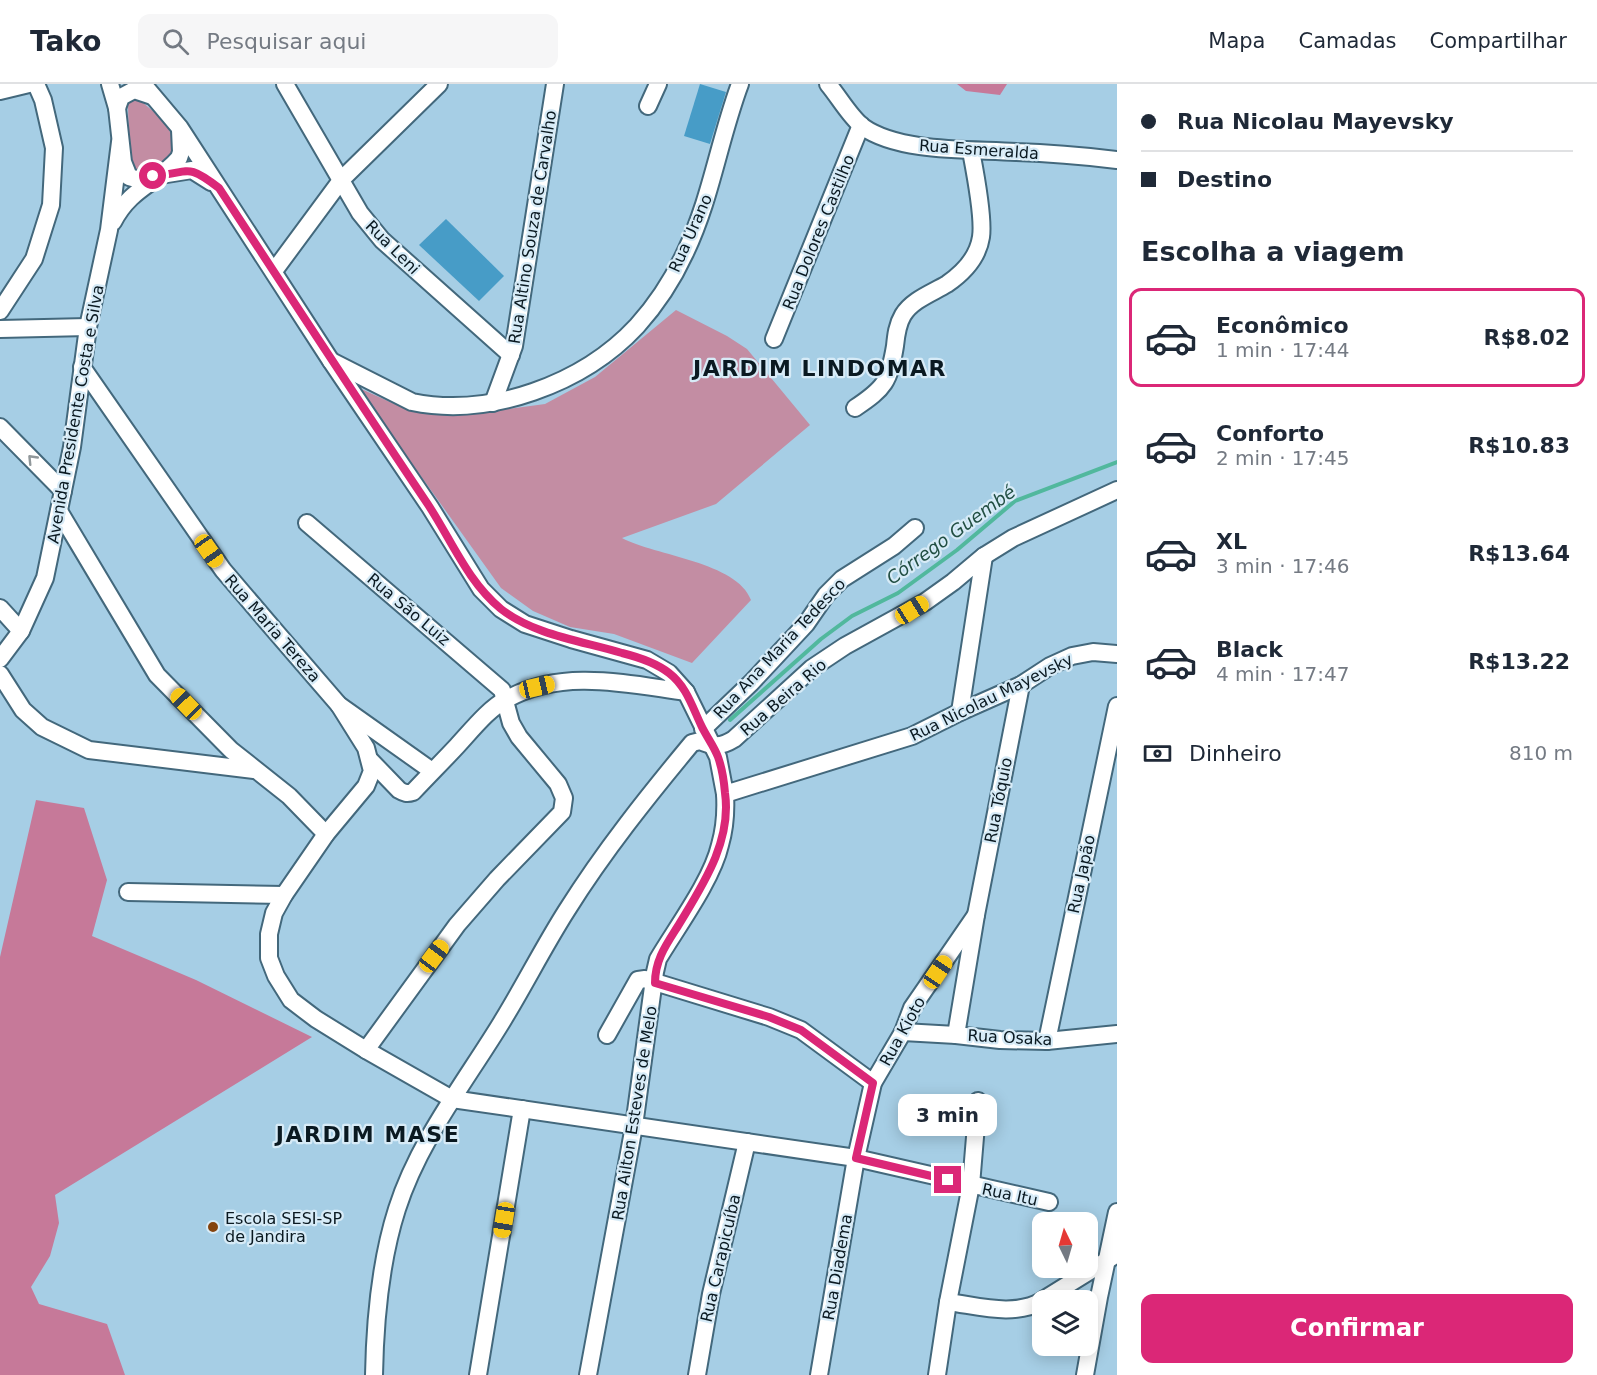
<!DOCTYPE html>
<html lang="pt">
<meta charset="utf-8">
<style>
body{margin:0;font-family:"DejaVu Sans",sans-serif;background:#f6f6f7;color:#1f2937;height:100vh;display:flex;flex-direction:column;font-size:22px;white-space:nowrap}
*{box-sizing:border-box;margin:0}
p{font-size:20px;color:#747a83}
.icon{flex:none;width:33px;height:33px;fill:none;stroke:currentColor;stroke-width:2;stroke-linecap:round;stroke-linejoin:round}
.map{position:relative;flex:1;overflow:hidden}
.sheet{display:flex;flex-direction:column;background:#fff;width:480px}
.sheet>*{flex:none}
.banner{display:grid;align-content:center;height:132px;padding:0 24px;background:#fff}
.needle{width:39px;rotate:355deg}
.fabs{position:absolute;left:1032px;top:1128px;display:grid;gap:12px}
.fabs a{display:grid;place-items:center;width:66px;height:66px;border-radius:12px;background:#fff;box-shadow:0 3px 15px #0003;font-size:30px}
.end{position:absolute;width:27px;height:27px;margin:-14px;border:8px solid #db2777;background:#fff;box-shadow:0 0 0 3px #fff}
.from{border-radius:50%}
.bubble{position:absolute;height:42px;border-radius:12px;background:#fff;box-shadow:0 3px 15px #0003;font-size:20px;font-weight:800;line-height:42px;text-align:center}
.car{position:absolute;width:18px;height:36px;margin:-18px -9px;border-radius:8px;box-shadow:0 0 4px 2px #0007;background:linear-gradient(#f5c518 24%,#345 0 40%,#f5c518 0 76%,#345 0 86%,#f5c518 0)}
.banner b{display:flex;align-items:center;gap:21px;height:57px;font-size:22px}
.banner b+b{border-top:2px solid #e0e1e3}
.banner i{width:15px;height:15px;background:#1f2937}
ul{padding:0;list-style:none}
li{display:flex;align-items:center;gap:18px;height:99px;margin:0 12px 9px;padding:0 12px;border:3px solid transparent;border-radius:12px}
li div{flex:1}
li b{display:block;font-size:22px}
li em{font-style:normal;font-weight:800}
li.selected{border-color:#db2777}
li>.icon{width:54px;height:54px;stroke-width:1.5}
h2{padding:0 24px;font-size:27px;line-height:72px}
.pay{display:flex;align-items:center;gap:15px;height:66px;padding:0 24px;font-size:22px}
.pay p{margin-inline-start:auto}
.primary-button{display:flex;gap:12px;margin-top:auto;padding:12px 24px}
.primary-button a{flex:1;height:69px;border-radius:12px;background:#db2777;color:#fff;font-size:24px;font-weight:800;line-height:69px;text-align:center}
header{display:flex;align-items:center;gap:36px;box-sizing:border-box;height:84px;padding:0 30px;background:#fff;border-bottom:2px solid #e0e1e3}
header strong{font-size:28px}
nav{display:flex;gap:33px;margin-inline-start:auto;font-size:21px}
.search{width:420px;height:54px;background:#f6f6f7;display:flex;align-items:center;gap:15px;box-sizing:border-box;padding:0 21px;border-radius:12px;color:#747a83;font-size:22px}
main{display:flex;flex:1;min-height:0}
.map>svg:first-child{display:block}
.green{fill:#c38da3}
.forest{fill:#c67999}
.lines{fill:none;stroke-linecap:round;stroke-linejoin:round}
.stream{stroke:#51b89d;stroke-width:4}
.building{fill:#479cc7}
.minor-casing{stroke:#43687c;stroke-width:20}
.minor{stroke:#fff;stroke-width:16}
.oneway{stroke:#91989b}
.route{stroke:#db2777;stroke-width:8}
.poi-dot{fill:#84430d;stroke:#d7ebf7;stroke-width:2}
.labels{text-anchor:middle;stroke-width:4.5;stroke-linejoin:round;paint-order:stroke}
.street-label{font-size:16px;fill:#0a1921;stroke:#d7ebf7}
.poi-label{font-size:16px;fill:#0a1921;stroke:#d7ebf7;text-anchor:start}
.water-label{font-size:18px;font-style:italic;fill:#224f43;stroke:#d7ebf7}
.district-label{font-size:22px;font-weight:bold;letter-spacing:1.5px;fill:#0a1921;stroke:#d7ebf7}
</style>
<header>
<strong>Tako</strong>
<div class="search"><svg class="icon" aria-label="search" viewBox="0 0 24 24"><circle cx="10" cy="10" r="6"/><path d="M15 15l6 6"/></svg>Pesquisar aqui</div>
<nav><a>Mapa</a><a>Camadas</a><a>Compartilhar</a></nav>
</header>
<main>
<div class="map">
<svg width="1117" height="1291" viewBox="0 0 1117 1291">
<rect width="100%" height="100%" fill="#a6cee5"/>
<g class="green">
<path d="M137,14C156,29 185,51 169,77L133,88L129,63L128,21L130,15Z"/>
<path d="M676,226L727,252L747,265L810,341L716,420L622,454C656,472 737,478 751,516L692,579L614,550L570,543L533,527L501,504L357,303L401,323L442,330L493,327L545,320L595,293Z"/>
</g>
<g class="forest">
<polygon points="957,0 1007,0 1000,11 966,7"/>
<polygon points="36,716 84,724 107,796 92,852 196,896 312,953 55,1111 59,1139 50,1172 31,1203 39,1220 107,1240 125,1291 0,1291 0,873"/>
</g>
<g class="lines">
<polyline class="stream" points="730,636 821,555 852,532 898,509 957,466 1015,417 1117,378"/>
</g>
<g class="building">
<polygon points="700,0 726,8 710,60 684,52"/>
<polygon points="446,135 504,192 479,217 419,161"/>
</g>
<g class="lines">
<g class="minor-casing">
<g id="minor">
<polyline points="110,0 117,24 123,78 129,93 136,95 192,86 211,98"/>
<polyline points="143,0 180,44 331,277 430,423 481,505 501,525 525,540 571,555 647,576 669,589 686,608 718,673 725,710 912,652 960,628 1021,601 1050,582 1072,572 1093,568 1117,570"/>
<polyline points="285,0 360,129 382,156 511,271"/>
<path d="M828,0C839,13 850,33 863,43C900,69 972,65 1016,68C1050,69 1084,72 1117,76"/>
<polyline points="0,7 29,0"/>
<polyline points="648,22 658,0"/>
<polyline points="117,24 121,13 134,6 152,12"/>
<path d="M113,138C131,103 157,100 179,74L181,68L180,46"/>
<polyline points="274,187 342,95 439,0"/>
<polyline points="0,227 34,175 51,121 54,64 43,16 36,0"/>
<polyline points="0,245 88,243"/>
<polyline points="774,255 861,41"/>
<path d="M331,277L412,318C490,334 583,300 637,242C656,221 673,195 685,169C711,115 719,56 740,0"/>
<polyline points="82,283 223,486 276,548 339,621 432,687"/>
<polyline points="493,319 514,262 555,0"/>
<path d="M855,324C885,304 889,298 895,262C896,252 897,241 903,231C912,216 932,209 947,200C963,189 978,173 981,153C984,133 975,88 971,67"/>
<polyline points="0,343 63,407"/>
<polyline points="59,427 157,591 231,666 289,712 326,750"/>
<polyline points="307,439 502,606 511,639 519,653 558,700 564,714 562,728 497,795 457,841 366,966"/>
<polyline points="0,524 21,547"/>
<polyline points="0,575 21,547 45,494 72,363 88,243 109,146 120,58"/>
<polyline points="0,590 23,626 42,643 89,666 254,686"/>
<polyline points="339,621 366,664 372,687 366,702 326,750 284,811 274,829 269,850 269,874 276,892 291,916 316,935 366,966 452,1015 856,1074 1049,1118"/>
<polyline points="960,628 984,472"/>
<polyline points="703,645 751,599 806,540 826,511 842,495 894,462 915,444"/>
<path d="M371,677L399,706C404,709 407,710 413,708C428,692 443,677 457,662C471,647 489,624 507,615C563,584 627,600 686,608"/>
<polyline points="128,808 284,811"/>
<polyline points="903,948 956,951 1000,956 1047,957 1117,950"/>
<polyline points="607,951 638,896 645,895 769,933 801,946 873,999"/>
<polyline points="956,951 976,831 1021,601"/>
<polyline points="1047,957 1117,622"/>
<polyline points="1043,1216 1114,1172"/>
<path d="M948,1218C979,1222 1014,1233 1042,1217"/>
<path d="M374,1291C375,1236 380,1178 397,1125C419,1056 466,997 503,936C525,900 544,862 567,826C604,767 648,712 692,659L700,657C713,663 721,663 734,655L812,584L845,562L925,518L953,498L984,472L1013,454L1117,406"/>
<polyline points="478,1291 522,1025"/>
<path d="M588,1291L634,1042L655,888L658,875C677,843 712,796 720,761C725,744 726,727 725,710"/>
<polyline points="697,1291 711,1210 747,1058"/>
<polyline points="819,1291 856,1074 873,999 903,948 912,924 976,831"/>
<polyline points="937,1291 948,1218 971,1101 978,1017"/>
<polyline points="1085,1291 1099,1213 1117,1128"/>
</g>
</g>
<use href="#minor" class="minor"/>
</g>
<defs><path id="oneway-chevron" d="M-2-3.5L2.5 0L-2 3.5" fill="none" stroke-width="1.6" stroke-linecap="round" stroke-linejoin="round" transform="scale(1.5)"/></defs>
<use class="oneway" href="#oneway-chevron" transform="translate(32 375) rotate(-134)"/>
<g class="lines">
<path class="route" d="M153,92C190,90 184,77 219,104C288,209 357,315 427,419C451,455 467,497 501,525C534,551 582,557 622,569C638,573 655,578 669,589C686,602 692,622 701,641C706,652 714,662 718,673C722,684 724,697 725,709C732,758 702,802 678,842C666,861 655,876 655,899L769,933L801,946L873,999L856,1074L948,1096"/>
</g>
<circle class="poi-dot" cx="213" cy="1143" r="6"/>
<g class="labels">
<g class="street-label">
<text transform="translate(979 65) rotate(4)" y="6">Rua Esmeralda</text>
<text transform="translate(532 143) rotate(-81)" y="6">Rua Altino Souza de Carvalho</text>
<text transform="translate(818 148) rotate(-68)" y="6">Rua Dolores Castilho</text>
<text transform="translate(690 149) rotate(-66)" y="6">Rua Urano</text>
<text transform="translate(393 163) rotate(45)" y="6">Rua Leni</text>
<text transform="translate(75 330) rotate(-80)" y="6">Avenida Presidente Costa e Silva</text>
<text transform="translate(409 525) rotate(40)" y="6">Rua São Luiz</text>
<text transform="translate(273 544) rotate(49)" y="6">Rua Maria Tereza</text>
<text transform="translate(779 564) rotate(-47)" y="6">Rua Ana Maria Tedesco</text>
<text transform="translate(783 613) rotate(-41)" y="6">Rua Beira Rio</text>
<text transform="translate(991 613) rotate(-26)" y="6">Rua Nicolau Mayevsky</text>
<text transform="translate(998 716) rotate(-79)" y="6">Rua Tóquio</text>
<text transform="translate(1081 790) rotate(-78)" y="6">Rua Japão</text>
<text transform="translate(902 947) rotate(-61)" y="6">Rua Kioto</text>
<text transform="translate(1010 953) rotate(3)" y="6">Rua Osaka</text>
<text transform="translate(634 1029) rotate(-81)" y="6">Rua Ailton Esteves de Melo</text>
<text transform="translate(1010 1110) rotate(12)" y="6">Rua Itu</text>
<text transform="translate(720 1174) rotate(-77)" y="6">Rua Carapicuíba</text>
<text transform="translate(837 1183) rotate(-80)" y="6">Rua Diadema</text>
</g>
<g class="poi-label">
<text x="225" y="1140">Escola SESI-SP<tspan x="225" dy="18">de Jandira</tspan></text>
</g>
<g class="water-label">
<text transform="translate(951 451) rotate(-36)" y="6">Córrego Guembé</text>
</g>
<g class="district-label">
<text x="820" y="292">JARDIM LINDOMAR</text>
<text x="368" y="1058">JARDIM MASE</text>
</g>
</g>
</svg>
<div class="fabs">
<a><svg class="needle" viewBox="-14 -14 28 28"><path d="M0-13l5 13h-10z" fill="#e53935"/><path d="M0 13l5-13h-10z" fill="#747a83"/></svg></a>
<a><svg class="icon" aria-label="layers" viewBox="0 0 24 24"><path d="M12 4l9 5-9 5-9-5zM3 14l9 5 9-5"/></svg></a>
</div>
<i class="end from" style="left:153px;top:92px"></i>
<i class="end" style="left:948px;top:1096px"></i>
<div class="bubble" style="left:898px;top:1010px;width:99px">3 min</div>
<i class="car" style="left:209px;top:467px;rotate:145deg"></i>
<i class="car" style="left:912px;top:526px;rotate:58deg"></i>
<i class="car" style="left:537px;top:603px;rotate:77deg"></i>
<i class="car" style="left:186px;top:620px;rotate:316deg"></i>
<i class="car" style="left:434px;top:872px;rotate:37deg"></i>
<i class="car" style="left:938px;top:888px;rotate:34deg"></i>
<i class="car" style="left:504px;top:1136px;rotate:189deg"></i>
</div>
<section class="sheet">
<div class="banner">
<b><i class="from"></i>Rua Nicolau Mayevsky</b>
<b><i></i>Destino</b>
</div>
<h2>Escolha a viagem</h2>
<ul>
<li class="selected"><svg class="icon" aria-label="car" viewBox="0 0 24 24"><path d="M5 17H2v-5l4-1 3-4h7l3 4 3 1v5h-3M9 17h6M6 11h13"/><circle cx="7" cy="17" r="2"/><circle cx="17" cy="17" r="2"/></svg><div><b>Econômico</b><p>1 min · 17:44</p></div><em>R$8.02</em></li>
<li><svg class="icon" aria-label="car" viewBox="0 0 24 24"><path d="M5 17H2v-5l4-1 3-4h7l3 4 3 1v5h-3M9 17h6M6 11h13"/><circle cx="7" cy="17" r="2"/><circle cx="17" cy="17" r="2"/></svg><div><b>Conforto</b><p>2 min · 17:45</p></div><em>R$10.83</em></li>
<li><svg class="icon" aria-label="car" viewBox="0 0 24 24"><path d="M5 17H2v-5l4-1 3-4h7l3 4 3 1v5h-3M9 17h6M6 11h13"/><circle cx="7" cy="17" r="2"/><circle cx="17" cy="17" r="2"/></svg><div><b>XL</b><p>3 min · 17:46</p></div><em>R$13.64</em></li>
<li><svg class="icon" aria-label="car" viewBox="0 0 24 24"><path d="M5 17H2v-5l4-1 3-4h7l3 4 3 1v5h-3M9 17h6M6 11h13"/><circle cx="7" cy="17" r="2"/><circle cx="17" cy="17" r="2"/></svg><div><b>Black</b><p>4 min · 17:47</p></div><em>R$13.22</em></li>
</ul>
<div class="pay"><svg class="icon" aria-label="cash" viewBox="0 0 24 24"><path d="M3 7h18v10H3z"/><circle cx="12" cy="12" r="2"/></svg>Dinheiro<p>810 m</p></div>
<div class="primary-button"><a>Confirmar</a></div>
</section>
</main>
